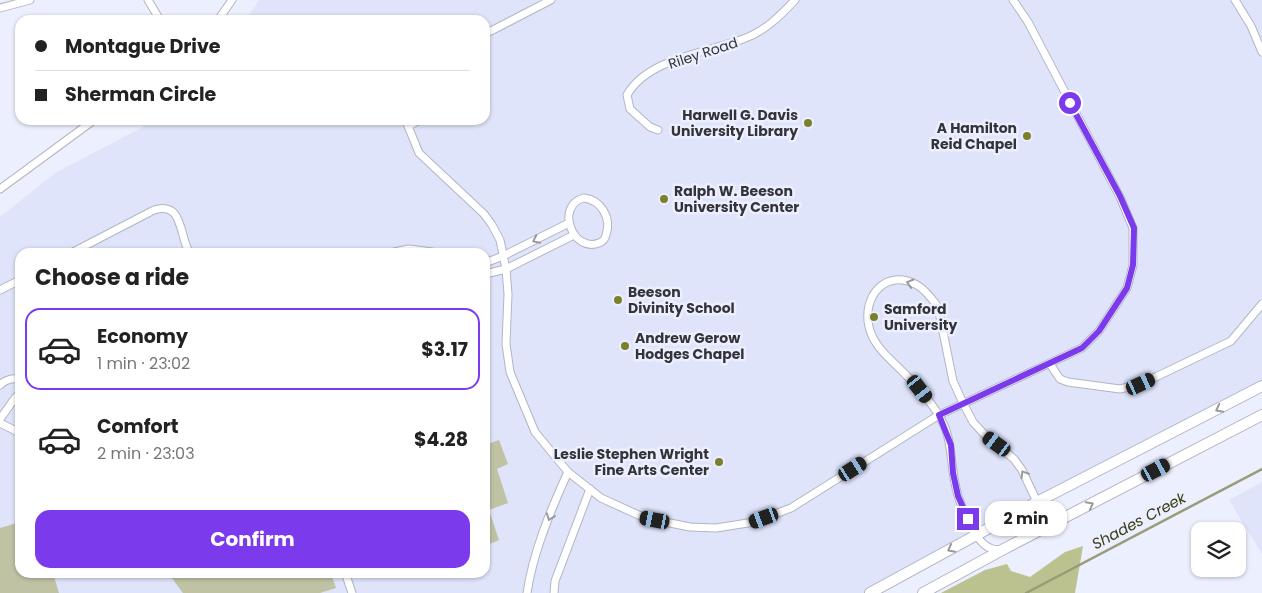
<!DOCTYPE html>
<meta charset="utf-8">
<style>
body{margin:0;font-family:Poppins,sans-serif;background:#f6f6f6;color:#222;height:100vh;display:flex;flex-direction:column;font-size:19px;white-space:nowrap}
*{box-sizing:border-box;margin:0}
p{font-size:16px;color:#767676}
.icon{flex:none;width:28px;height:28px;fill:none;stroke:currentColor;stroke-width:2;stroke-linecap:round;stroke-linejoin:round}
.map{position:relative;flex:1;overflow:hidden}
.panel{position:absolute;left:15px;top:248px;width:475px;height:330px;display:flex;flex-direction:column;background:#fff;border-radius:15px;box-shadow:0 1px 4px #0004}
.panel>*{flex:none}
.guide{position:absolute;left:15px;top:15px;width:475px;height:110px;border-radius:15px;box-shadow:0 1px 4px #0004;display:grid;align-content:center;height:110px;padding:0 20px;background:#fff}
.controls{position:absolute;left:1191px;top:522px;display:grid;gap:10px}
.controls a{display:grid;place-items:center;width:55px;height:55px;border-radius:10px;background:#fff;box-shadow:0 1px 4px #0004;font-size:25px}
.end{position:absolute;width:22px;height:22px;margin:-11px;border:6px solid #7c3aed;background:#fff;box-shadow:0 0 0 2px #fff}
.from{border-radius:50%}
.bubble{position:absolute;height:35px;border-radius:15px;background:#fff;box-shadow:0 1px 4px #0004;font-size:16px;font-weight:700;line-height:35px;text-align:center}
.car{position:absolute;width:15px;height:30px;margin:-15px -8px;border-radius:6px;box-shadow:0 0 4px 1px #0007;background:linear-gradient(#222 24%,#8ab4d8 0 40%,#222 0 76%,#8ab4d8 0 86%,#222 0)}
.guide b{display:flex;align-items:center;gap:18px;height:48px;font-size:19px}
.guide b+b{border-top:1px solid #e0e0e0}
.guide i{width:12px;height:12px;background:#222}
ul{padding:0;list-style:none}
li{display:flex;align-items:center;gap:15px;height:82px;margin:0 10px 8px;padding:0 10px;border:2px solid transparent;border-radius:15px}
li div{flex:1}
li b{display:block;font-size:19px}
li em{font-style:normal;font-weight:700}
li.active{border-color:#7c3aed}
li>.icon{width:45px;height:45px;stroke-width:1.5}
h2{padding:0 20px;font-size:22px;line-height:60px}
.cta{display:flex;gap:10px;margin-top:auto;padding:10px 20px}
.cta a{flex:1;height:58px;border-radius:15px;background:#7c3aed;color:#fff;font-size:20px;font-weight:700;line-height:58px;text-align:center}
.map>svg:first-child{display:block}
.built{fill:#dfe4fa;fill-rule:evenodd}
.green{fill:#bfc3a4}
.forest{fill:#bcc28f}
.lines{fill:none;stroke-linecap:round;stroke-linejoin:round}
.stream{stroke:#989c79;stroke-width:2.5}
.minor-casing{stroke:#b2b5c3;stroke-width:9}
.secondary-casing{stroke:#b2b5c3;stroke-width:12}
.minor{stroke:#fff;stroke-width:7}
.secondary{stroke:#fff;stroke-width:10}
.oneway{stroke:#989a9c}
.route{stroke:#7c3aed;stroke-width:6}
.poi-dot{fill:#7b802b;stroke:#eceffe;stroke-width:2}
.labels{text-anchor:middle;stroke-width:5;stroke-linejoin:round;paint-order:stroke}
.street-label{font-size:14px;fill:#323439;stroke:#eceffe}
.poi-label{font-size:14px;font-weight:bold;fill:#323439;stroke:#eceffe;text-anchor:start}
.water-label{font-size:15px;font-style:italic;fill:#383b14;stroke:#eceffe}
</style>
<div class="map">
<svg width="1262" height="593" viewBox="0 0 1262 593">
<rect width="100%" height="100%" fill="#eceffe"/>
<g class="built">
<path d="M259,0H1262V382L876,593H0V217L55,173L156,120H485V20H246ZM20,252H485V572H20Z"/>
<polygon points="1262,482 1262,554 1229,500"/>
</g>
<g class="green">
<polygon points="485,437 488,444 499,440 508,464 497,469 508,503 489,510 499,540 485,546"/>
<polygon points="20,522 20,572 53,573 59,593 0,593 0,528"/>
<polygon points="168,573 331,573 336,588 320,593 183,593"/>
</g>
<polygon class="forest" points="1083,546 1075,593 941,593 985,570 1007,564 1011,571 1030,577 1065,552"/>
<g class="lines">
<polyline class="stream" points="1026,593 1262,469"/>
<g class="minor-casing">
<g id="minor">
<polyline points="148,0 160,20"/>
<polyline points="1235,0 1251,26 1262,52"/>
<polyline points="0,8 30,0"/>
<polyline points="218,20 232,0"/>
<polyline points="485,34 551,0"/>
<polyline points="408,120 408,126 419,153 484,214 492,225 500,240 506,269 508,294 506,344 510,372 535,432 568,472 601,498 645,518 690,527 716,528 754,522 791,508 939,415 1082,348 1099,331 1127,288 1133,265 1133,228 1120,197 1028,22 1013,0"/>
<polyline points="408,126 420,120"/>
<path d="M658,130L650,127L630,109L627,95C648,58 707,53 743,39C764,32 780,16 795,0"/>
<polyline points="0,189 94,120"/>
<path d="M584,198C601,200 612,218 606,235C605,239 602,242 599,243C572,253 555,205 584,198Z"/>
<path d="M73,252L154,210C183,201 179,234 189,252"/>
<polyline points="394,252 409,249 432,252"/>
<polyline points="485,263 503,256 569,223"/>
<polyline points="485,274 506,269 574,235"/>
<polyline points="0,290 20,280"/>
<polyline points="1050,364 1060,379 1068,382 1120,389 1141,384 1231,341 1262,304"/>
<path d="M0,385C5,380 13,377 20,380"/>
<polyline points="0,419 15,398 20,393"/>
<polyline points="0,423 20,433"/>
<path d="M1002,550C998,550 994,550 990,548C973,541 958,500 955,483C951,465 952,448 946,430C938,409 922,391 906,375C892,360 874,348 869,327C862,296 886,268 917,285C926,290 932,299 938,307L953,381L963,403L973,422L984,434L1014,459L1022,470L1037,502L1040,511V517L1032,535"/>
<polyline points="345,572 352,593"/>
<path d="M527,593C533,552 551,509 568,472"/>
<polyline points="554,593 555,581 590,489"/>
</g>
</g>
<g class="secondary-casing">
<g id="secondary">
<polyline points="870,593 1037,502 1262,386"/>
<polyline points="923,593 1002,550 1262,415"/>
</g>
</g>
<use href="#minor" class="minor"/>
<use href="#secondary" class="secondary"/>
</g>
<defs><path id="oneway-chevron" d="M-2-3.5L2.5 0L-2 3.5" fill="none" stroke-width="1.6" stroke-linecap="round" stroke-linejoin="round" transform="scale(1.25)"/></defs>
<g class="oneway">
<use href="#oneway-chevron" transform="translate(536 240) rotate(154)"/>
<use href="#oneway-chevron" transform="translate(910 283) rotate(-163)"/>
<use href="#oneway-chevron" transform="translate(1219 409) rotate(153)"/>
<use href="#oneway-chevron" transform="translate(1024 474) rotate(-121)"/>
<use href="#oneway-chevron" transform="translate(1090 505) rotate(-28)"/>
<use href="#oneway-chevron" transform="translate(550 517) rotate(110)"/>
<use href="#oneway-chevron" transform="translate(951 549) rotate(152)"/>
</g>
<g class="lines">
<polyline class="route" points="968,519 958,496 953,473 951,445 939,415 1082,348 1099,331 1127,288 1133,265 1134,228 1120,196 1070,103"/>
</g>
<g class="poi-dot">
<circle cx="808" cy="123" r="5"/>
<circle cx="1027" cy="136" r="5"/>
<circle cx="664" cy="199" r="5"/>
<circle cx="618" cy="300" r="5"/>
<circle cx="874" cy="317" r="5"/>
<circle cx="625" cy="346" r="5"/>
<circle cx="719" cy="462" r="5"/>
</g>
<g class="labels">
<g class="street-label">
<text transform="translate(703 53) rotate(-18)" y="5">Riley Road</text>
</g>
<g class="poi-label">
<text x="798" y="120" text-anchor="end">Harwell G. Davis<tspan x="798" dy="16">University Library</tspan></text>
<text x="1017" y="133" text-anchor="end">A Hamilton<tspan x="1017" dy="16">Reid Chapel</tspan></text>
<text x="674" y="196">Ralph W. Beeson<tspan x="674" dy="16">University Center</tspan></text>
<text x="628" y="297">Beeson<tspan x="628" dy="16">Divinity School</tspan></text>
<text x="884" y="314">Samford<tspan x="884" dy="16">University</tspan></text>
<text x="635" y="343">Andrew Gerow<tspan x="635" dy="16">Hodges Chapel</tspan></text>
<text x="709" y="459" text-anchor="end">Leslie Stephen Wright<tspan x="709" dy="16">Fine Arts Center</tspan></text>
</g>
<g class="water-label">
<text transform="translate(1139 521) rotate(-28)" y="5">Shades Creek</text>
</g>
</g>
</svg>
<div class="controls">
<a><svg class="icon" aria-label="layers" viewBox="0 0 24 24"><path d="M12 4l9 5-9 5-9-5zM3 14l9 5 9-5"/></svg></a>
</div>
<i class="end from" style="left:1070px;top:103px"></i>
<i class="end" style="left:968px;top:519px"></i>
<div class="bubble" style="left:985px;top:501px;width:82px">2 min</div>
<i class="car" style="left:1141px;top:384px;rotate:65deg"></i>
<i class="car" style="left:920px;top:389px;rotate:142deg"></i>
<i class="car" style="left:997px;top:444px;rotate:306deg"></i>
<i class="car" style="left:853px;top:469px;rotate:57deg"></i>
<i class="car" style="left:1156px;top:470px;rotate:62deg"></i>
<i class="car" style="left:764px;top:518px;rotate:250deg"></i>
<i class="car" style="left:655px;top:520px;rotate:281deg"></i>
<div class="guide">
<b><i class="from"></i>Montague Drive</b>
<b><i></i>Sherman Circle</b>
</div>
<section class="panel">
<h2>Choose a ride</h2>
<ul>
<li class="active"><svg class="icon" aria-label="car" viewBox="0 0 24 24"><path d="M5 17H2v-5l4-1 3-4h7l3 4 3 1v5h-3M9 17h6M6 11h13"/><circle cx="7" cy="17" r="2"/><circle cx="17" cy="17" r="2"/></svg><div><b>Economy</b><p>1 min · 23:02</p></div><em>$3.17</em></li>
<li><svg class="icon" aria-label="car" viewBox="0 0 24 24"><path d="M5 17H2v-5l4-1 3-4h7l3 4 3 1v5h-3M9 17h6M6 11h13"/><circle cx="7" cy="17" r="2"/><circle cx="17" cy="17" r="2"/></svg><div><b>Comfort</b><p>2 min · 23:03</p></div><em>$4.28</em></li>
</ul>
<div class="cta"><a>Confirm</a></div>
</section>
</div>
